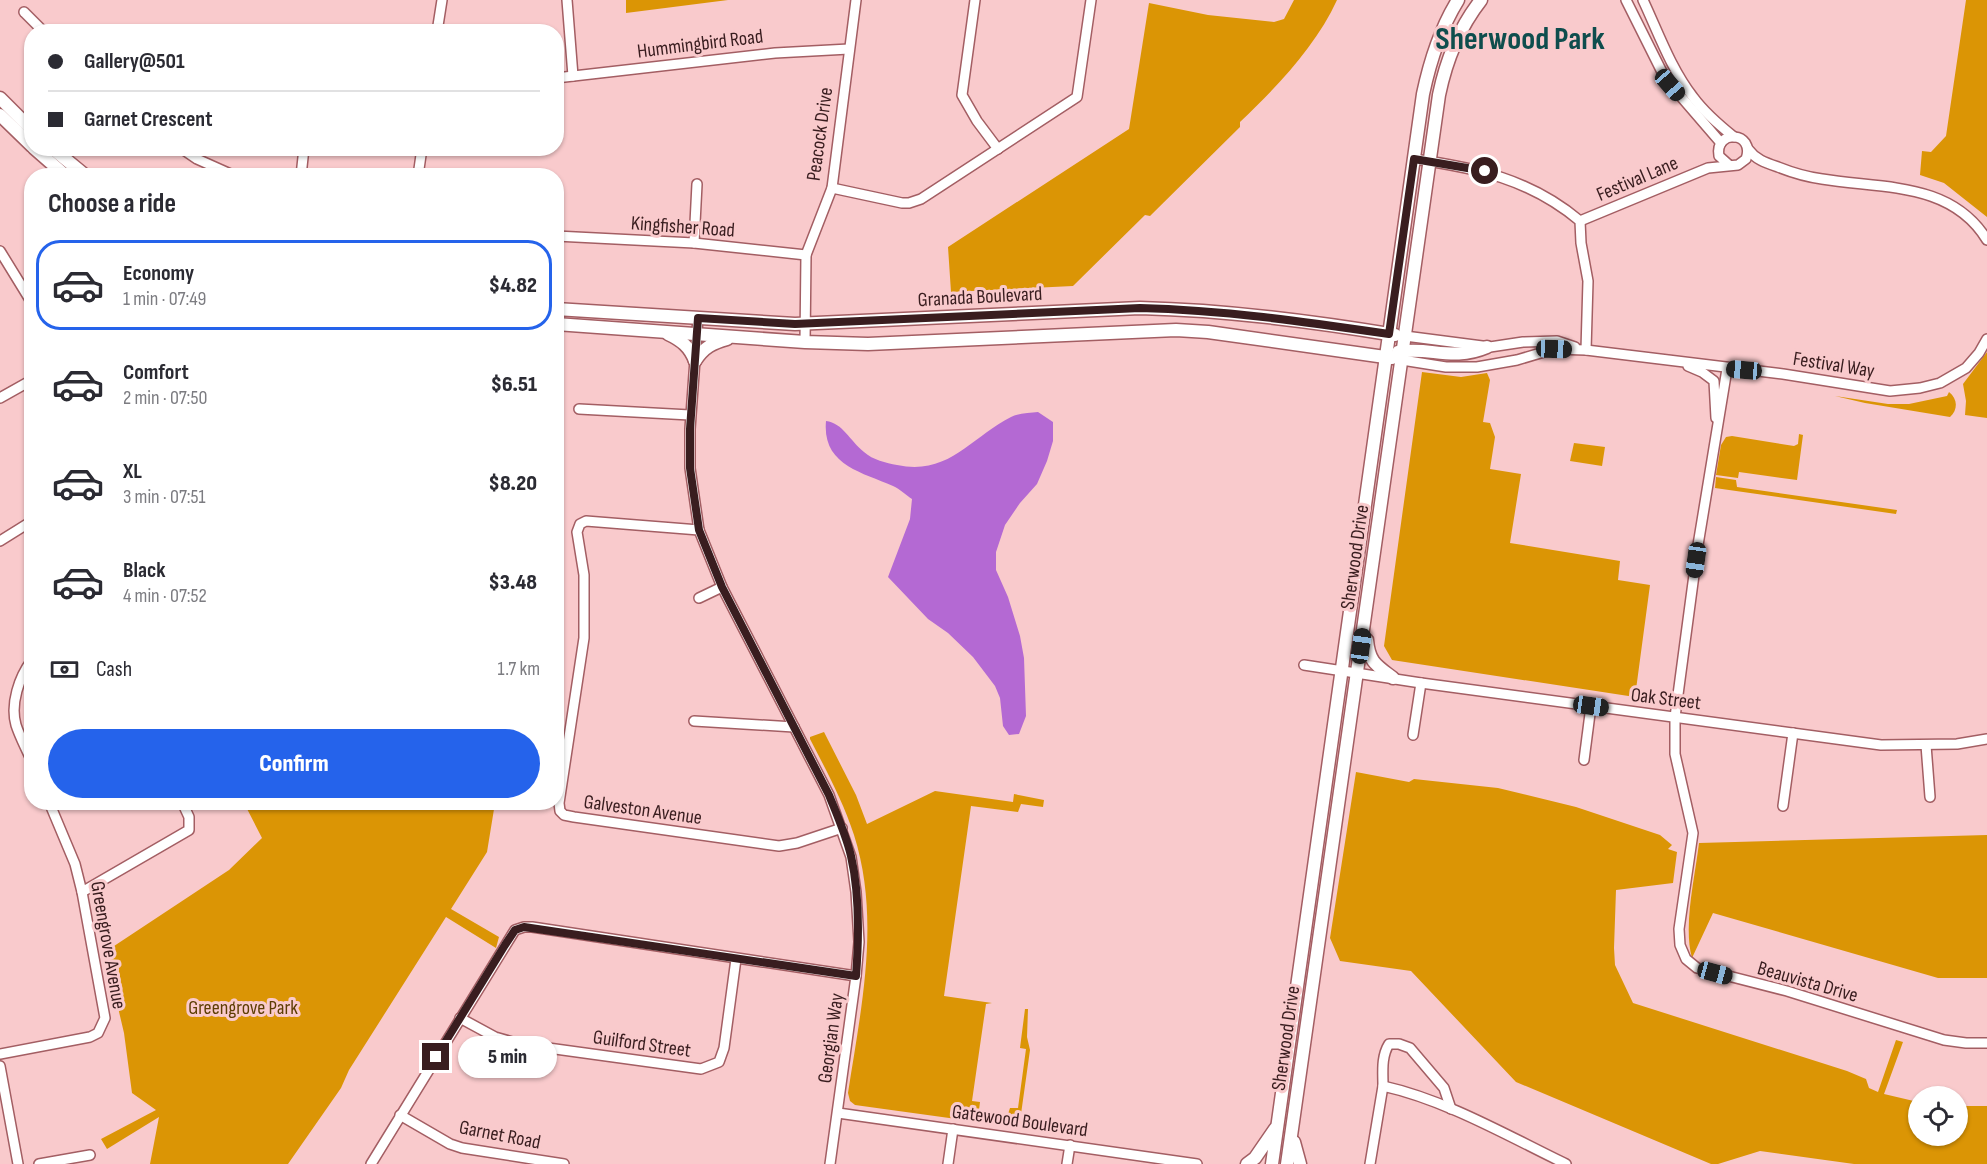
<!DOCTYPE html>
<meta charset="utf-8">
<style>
body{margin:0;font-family:"Sofia Sans Condensed",sans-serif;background:#f7f7f7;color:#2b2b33;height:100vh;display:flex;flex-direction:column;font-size:22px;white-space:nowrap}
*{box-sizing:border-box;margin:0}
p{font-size:20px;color:#7c7c81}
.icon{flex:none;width:33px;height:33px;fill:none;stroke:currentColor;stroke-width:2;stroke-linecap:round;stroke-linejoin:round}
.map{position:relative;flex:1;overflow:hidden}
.drawer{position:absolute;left:24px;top:168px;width:540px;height:642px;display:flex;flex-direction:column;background:#fff;border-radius:24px;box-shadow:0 2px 4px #0004}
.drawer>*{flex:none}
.guide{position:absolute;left:24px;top:24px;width:540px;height:132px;border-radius:24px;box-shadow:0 2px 4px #0004;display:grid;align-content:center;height:132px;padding:0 24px;background:#fff}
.tools{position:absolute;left:1908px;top:1086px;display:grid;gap:12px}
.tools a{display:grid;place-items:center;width:60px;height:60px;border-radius:50%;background:#fff;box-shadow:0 2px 4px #0004;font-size:30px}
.end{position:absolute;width:27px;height:27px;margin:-14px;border:8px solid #391d1f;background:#fff;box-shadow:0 0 0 3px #fff}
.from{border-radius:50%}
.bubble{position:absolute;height:42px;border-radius:21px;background:#fff;box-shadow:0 2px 4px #0004;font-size:20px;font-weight:800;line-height:42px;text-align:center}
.car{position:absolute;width:18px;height:36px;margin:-18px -9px;border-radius:8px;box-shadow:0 0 4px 2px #0007;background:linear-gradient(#222 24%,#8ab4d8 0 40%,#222 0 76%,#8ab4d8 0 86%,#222 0)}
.guide b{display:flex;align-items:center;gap:21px;height:57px;font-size:22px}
.guide b+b{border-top:2px solid #e1e1e2}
.guide i{width:15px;height:15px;background:#2b2b33}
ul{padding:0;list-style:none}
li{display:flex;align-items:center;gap:18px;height:90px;margin:0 12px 9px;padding:0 12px;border:3px solid transparent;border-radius:24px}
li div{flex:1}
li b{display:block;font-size:22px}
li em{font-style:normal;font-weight:800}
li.active{border-color:#2563eb}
li>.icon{width:54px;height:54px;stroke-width:1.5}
h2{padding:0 24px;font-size:27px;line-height:72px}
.pay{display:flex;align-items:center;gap:15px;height:66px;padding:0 24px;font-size:22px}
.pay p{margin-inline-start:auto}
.primary-button{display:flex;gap:12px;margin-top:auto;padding:12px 24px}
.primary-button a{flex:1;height:69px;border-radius:36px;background:#2563eb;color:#fff;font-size:24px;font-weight:800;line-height:69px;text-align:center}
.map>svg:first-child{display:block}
.green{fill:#db9505}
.water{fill:#b469d3}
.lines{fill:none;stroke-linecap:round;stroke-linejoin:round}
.minor-casing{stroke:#a35e63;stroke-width:12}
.major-casing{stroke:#a35e63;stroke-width:15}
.minor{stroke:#fff;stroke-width:9}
.major{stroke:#fff;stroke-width:12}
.route{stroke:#391d1f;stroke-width:8}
.labels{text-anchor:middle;stroke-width:6;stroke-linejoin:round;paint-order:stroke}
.street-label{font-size:20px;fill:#391d1f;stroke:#f9cacc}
.park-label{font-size:20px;fill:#5d3d03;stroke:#f9cacc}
.town-label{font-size:32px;font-weight:bold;fill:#0e4d4d;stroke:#f9cacc}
</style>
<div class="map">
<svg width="1987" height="1164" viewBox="0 0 1987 1164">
<rect width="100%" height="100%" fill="#f9cacc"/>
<g class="green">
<polygon points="626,0 728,0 626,13"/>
<path d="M1294,0H1337C1316,46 1276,88 1240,122V127L1150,216L1145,215L1073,286L951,292L948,247L1129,129L1149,3L1208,15L1274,22L1284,19Z"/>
<polygon points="1966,0 1987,0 1987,217 1944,183 1920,175 1922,151 1931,152 1946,136"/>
<polygon points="1987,352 1987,418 1965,415 1966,401 1963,384"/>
<polygon points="1422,372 1461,377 1487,373 1490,380 1483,422 1490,423 1495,437 1490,469 1521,474 1510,543 1620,561 1618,580 1650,585 1635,697 1392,660 1384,646"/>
<path d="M1949,392C1958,399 1958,410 1950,417L1865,403L1835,396L1888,404H1909L1947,396Z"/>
<polygon points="1799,434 1803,435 1797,480 1739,472 1738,478 1716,475 1721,445 1726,437 1732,436 1794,446 1798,444"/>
<polygon points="1574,443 1605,447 1602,466 1570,461"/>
<polygon points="1716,477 1736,480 1737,487 1897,510 1896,514 1715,488"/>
<path d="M824,732L856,795L867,824L935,791L1013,802L1014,794L1044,800L1043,807L1021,804L1018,812L971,806L944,996L992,1003L986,1004L972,1101L980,1102L979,1110L1008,1114L1010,1108H1018L1026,1049L1020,1048L1025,1009H1028L1027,1037L1030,1050L1021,1114V1128L855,1105L850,1101L848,1093C861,1008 881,920 854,835C843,801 826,770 810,739V737Z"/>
<polygon points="1356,772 1409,782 1414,779 1498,788 1576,807 1660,835 1672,845 1668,849 1677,852 1673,883 1616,890 1614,948 1615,965 1633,1003 1847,1071 1866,1079 1869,1088 1878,1092 1896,1040 1903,1042 1884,1094 1918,1102 1918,1136 1958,1136 1958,1106 1987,1106 1987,1164 1854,1164 1760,1151 1718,1164 1711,1164 1516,1082 1411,971 1340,961 1330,938"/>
<polygon points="244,803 495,803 487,852 451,909 499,937 496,948 446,917 349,1070 341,1088 288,1164 150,1164 159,1117 107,1149 101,1139 156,1110 132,1093 124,1033 105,952 229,870 262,838"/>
<path d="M1987,835V978H1938L1713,913L1692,958C1683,926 1695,877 1699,843Z"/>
</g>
<path class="water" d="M1038,412L1053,422V441L1047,461L1037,484L1020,503L1005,525L996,552V570L1008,597L1020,636L1024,658L1026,716L1019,734L1009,735L1003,726L1000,698L995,686L973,657L948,633L928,619L888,577L910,519L912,499C906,495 900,489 893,486C861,472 822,465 826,421C843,423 850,441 864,452C873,460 886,463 897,465C949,476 971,437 1011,417C1019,413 1030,413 1038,412Z"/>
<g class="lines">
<g class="minor-casing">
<g id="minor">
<polyline points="567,0 573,76"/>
<polyline points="975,0 962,95 977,121 998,149"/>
<polyline points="1626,0 1665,78 1721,143"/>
<path d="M1643,0C1658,32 1671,69 1693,97C1704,112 1719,125 1734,137"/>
<polyline points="24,12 44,32"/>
<polyline points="148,32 177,32"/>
<polyline points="437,32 442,0"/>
<polyline points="556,78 775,53 849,49"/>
<polyline points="181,148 197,159 235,176"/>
<path d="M1748,149C1756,160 1766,163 1778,167C1793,173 1807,177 1822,179C1881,189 1951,181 1987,240"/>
<path d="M1414,159C1477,168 1530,179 1580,221L1581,243L1588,281L1586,350"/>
<polyline points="301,176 304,148"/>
<polyline points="418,176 422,148"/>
<polyline points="832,188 902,203 909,203 921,199 1077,97 1091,0"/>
<path d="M1580,221L1708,168L1738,165L1746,159C1756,131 1714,129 1719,156L1729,165"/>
<polyline points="556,236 694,243 806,255"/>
<polyline points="694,243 697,184"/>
<polyline points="0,251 32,303"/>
<polyline points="698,318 690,429 690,468 699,530 722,587 829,795 851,857 856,892 859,942 856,976 830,1164"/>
<polyline points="1405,336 1490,347 1523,342 1557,341 1575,347"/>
<polyline points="805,342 806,255 832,188 856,0"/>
<polyline points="1402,360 1446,367 1477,367 1517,360 1554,349 1586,350 1783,374 1890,391 1920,388 1940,383 1966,368 1979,353 1987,339"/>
<polyline points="1688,366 1702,372 1714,381 1716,418"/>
<polyline points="1727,369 1698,545 1675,717 1675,754 1693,833 1679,929 1680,945 1686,959 1697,968 1787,991 1944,1040 1966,1043 1987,1043"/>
<polyline points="0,398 32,380"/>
<polyline points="579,409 690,415"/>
<polyline points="699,530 586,521 580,524 577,532 584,575 584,638 559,803 560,811 564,815 574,817 779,846 797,843 842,828"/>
<polyline points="0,541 32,521"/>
<polyline points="699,598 722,587"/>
<path d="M32,660C19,677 10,704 16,725C20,737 26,749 32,761"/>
<polyline points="1304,665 1421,683 1881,745 1957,744 1987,739"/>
<polyline points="694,721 794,727"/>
<polyline points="1413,735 1421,683"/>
<polyline points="1926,745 1930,797"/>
<polyline points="1584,760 1591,706"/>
<polyline points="1783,806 1793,733"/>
<polyline points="82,892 189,830 189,817 182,802"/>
<polyline points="460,1018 495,1037 519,1044 701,1069 719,1062 724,1048 736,959"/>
<polyline points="0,1054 90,1037 98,1033 105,1018 82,892 75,864 49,802"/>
<polyline points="0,1066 18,1164"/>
<path d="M1383,1086C1383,1072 1381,1057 1389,1044H1399L1410,1048L1444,1088L1451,1109"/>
<polyline points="838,1113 1197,1164"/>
<polyline points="400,1115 450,1144 462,1148 564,1164"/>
<polyline points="39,1164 90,1155"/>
<polyline points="371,1164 515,930 524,927 532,927 856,976"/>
<polyline points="948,1164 953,1129"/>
<polyline points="1067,1164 1070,1145"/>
<path d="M1370,1164L1383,1086C1446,1100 1508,1136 1566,1164"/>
</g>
</g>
<g class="major-casing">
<g id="major">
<polyline points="0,98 32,130"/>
<polyline points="0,115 32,146"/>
<polyline points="34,148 66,176"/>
<polyline points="52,148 86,176"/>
<path d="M556,309L795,324L1140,308C1225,310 1311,321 1395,335"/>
<polyline points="556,324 805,342 868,344 1176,330 1208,332 1392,358"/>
<path d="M668,334C681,340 690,347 695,361"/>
<path d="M1398,352C1429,346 1452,362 1487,347"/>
<path d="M695,361C704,347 713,343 727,339"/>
<path d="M1367,640C1369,662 1376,665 1393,678"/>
<polyline points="1294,1142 1300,1164"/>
<polyline points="1247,1164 1255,1158 1275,1129"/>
<path d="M1272,1164L1423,94C1430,61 1440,29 1458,0"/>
<path d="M1287,1164L1439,95C1446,61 1459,28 1481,0"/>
</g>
</g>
<use href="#minor" class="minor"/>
<use href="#major" class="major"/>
</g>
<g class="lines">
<path class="route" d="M436,1057L505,945L515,930L524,927L856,976C859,937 860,895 851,856C846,835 837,815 829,795L722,587L699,530L690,468V429L698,318L795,324L1140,308C1224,310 1306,322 1389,334L1414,159L1485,171"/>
</g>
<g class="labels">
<g class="street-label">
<text transform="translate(700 43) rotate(-7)" y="7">Hummingbird Road</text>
<text transform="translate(819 134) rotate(-82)" y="7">Peacock Drive</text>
<text transform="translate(1637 178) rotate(-23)" y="7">Festival Lane</text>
<text transform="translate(683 226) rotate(4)" y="7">Kingfisher Road</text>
<text transform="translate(980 296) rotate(-3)" y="7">Granada Boulevard</text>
<text transform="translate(1834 364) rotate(9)" y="7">Festival Way</text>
<text transform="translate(1354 557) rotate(-82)" y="7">Sherwood Drive</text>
<text transform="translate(1666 698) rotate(7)" y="7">Oak Street</text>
<text transform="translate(643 809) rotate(8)" y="7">Galveston Avenue</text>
<text transform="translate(109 945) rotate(80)" y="7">Greengrove Avenue</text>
<text transform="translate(1808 981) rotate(16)" y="7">Beauvista Drive</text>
<text transform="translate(830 1038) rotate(-82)" y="7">Georgian Way</text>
<text transform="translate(1285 1038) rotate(-82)" y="7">Sherwood Drive</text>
<text transform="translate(642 1043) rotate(8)" y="7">Guilford Street</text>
<text transform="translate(1020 1120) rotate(8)" y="7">Gatewood Boulevard</text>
<text transform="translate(500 1134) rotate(11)" y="7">Garnet Road</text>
</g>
<g class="park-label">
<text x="243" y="1014">Greengrove Park</text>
</g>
<g class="town-label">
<text x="1520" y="49">Sherwood Park</text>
</g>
</g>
</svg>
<div class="tools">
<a><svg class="icon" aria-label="locate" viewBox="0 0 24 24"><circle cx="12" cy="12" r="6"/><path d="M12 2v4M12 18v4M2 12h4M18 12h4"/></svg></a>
</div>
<i class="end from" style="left:1485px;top:171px"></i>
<i class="end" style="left:436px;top:1057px"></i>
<div class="bubble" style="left:458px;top:1036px;width:99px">5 min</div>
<i class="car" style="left:1670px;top:85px;rotate:139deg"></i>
<i class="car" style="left:1554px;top:349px;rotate:92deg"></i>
<i class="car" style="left:1744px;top:370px;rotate:275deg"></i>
<i class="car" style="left:1696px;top:560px;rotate:188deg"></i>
<i class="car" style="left:1361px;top:646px;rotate:8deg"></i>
<i class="car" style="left:1591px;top:706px;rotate:98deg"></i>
<i class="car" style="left:1715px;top:973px;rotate:105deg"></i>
<div class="guide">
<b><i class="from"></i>Gallery@501</b>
<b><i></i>Garnet Crescent</b>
</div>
<section class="drawer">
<h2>Choose a ride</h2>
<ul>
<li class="active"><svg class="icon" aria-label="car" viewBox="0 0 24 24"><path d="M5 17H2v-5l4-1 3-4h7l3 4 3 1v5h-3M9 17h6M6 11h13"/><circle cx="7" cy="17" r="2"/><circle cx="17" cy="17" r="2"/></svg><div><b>Economy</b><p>1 min · 07:49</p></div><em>$4.82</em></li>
<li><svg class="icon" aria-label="car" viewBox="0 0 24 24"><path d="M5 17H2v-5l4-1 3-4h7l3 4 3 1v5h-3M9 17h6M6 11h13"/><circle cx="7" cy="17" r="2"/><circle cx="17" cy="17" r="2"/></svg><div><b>Comfort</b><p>2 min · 07:50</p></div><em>$6.51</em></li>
<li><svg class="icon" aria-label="car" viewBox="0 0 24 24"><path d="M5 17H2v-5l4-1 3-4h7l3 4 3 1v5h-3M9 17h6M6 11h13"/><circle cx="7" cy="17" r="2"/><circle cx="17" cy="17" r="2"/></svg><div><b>XL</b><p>3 min · 07:51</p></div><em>$8.20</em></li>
<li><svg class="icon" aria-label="car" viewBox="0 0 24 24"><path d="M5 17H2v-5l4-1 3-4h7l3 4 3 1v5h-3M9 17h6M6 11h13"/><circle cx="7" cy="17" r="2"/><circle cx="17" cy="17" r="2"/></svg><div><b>Black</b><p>4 min · 07:52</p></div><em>$3.48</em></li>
</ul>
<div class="pay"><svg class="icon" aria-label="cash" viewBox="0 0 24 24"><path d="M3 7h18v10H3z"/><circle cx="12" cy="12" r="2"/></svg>Cash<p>1.7 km</p></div>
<div class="primary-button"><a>Confirm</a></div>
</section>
</div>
